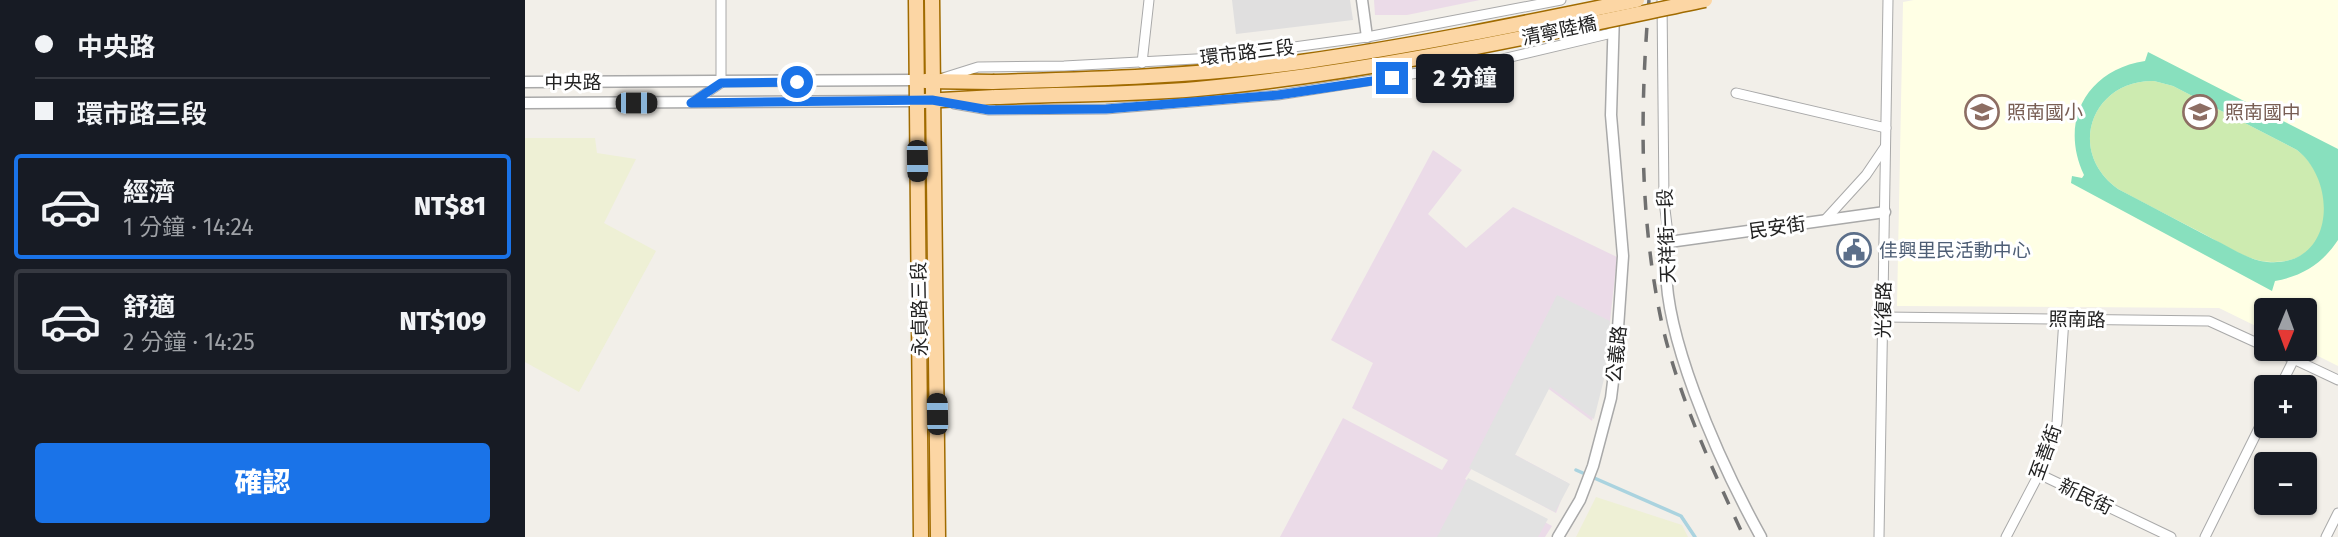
<!DOCTYPE html>
<html lang="zh-TW">
<meta charset="utf-8">
<style>
body{margin:0;font-family:"Fira Sans","Noto Sans TC",sans-serif;background:#20242c;color:#f1f3f6;height:100vh;display:flex;flex-direction:column;font-size:26px;white-space:nowrap}
*{box-sizing:border-box;margin:0}
p{font-size:23px;color:#9ea1a6}
.icon{flex:none;width:38px;height:38px;fill:none;stroke:currentColor;stroke-width:2;stroke-linecap:round;stroke-linejoin:round}
.map{position:relative;flex:1;overflow:hidden}
.side{display:flex;flex-direction:column;background:#171b24;width:525px}
.side>*{flex:none}
.hud{display:grid;align-content:center;height:154px;padding:0 35px;background:#171b24}
.needle{width:46px;rotate:181deg}
.controls{position:absolute;left:1729px;top:298px;display:grid;gap:14px}
.controls a{display:grid;place-items:center;width:63px;height:63px;border-radius:7px;background:#171b24;box-shadow:0 2px 5px #0004;font-size:35px}
.end{position:absolute;width:32px;height:32px;margin:-16px;border:9px solid #1a73e8;background:#fff;box-shadow:0 0 0 4px #fff}
.from{border-radius:50%}
.bubble{position:absolute;height:49px;border-radius:7px;background:#171b24;box-shadow:0 2px 5px #0004;font-size:23px;font-weight:800;line-height:49px;text-align:center}
.car{position:absolute;width:21px;height:42px;margin:-21px -10px;border-radius:9px;box-shadow:0 0 5px 2px #0007;background:linear-gradient(#222 24%,#8ab4d8 0 40%,#222 0 76%,#8ab4d8 0 86%,#222 0)}
.hud b{display:flex;align-items:center;gap:24px;height:66px;font-size:26px}
.hud b+b{border-top:2px solid #363941}
.hud i{width:18px;height:18px;background:#f1f3f6}
ul{padding:0;list-style:none}
li{display:flex;align-items:center;gap:21px;height:105px;margin:0 14px 10px;padding:0 21px;border:4px solid #363941;border-radius:7px}
li div{flex:1}
li b{display:block;font-size:26px}
li em{font-style:normal;font-weight:800}
li.active{border-color:#1a73e8}
li>.icon{width:63px;height:63px;stroke-width:1.5}
.action{display:flex;gap:14px;margin-top:auto;padding:14px 35px}
.action a{flex:1;height:80px;border-radius:7px;background:#1a73e8;color:#fff;font-size:28px;font-weight:800;line-height:80px;text-align:center}
main{display:flex;flex:1;min-height:0}
.map>svg:first-child{display:block}
.residential{fill:#e0dfdf}
.industrial{fill:#ebdbe8}
.education{fill:#ffffe5}
.farmland{fill:#eef0d5}
.grass{fill:#cdebb0}
.pitch{fill:#88e0be;fill-rule:evenodd}
.parking{fill:#e2e2e2}
.lines{fill:none;stroke-linecap:round;stroke-linejoin:round}
.stream{stroke:#aad3df;stroke-width:3.5}
.minor-casing{stroke:#a9a9a9;stroke-width:11}
.tertiary-casing{stroke:#a9a9a9;stroke-width:13}
.primary-casing{stroke:#a06b00;stroke-width:17}
.minor{stroke:#fff;stroke-width:9}
.tertiary{stroke:#fff;stroke-width:10}
.primary{stroke:#fcd6a4;stroke-width:14}
.rail{stroke:#707070;stroke-width:3.5;stroke-dasharray:14 14;stroke-linecap:butt}
.primary-bridge-casing{stroke:#a06b00;stroke-width:17;stroke-linecap:butt}
.primary-bridge{stroke:#fcd6a4;stroke-width:14}
.route{stroke:#1a73e8;stroke-width:9}
.labels{text-anchor:middle;stroke-width:6;stroke-linejoin:round;paint-order:stroke}
.street-label{font-size:19px;fill:#222;stroke:#fff}
.education-label{font-size:19px;fill:#785e54;stroke:#fff;text-anchor:start}
.service-label{font-size:19px;fill:#4e5e75;stroke:#fff;text-anchor:start}
</style>
<main>
<section class="side">
<div class="hud">
<b><i class="from"></i>中央路</b>
<b><i></i>環市路三段</b>
</div>
<ul>
<li class="active"><svg class="icon" aria-label="car" viewBox="0 0 24 24"><path d="M5 17H2v-5l4-1 3-4h7l3 4 3 1v5h-3M9 17h6M6 11h13"/><circle cx="7" cy="17" r="2"/><circle cx="17" cy="17" r="2"/></svg><div><b>經濟</b><p>1 分鐘 · 14:24</p></div><em>NT$81</em></li>
<li><svg class="icon" aria-label="car" viewBox="0 0 24 24"><path d="M5 17H2v-5l4-1 3-4h7l3 4 3 1v5h-3M9 17h6M6 11h13"/><circle cx="7" cy="17" r="2"/><circle cx="17" cy="17" r="2"/></svg><div><b>舒適</b><p>2 分鐘 · 14:25</p></div><em>NT$109</em></li>
</ul>
<div class="action"><a>確認</a></div>
</section>
<div class="map">
<svg width="1813" height="537" viewBox="0 0 1813 537">
<rect width="100%" height="100%" fill="#f2efe9"/>
<polygon class="residential" points="707,0 825,0 828,20 711,34"/>
<g class="industrial">
<polygon points="849,0 955,0 882,15 850,15"/>
<polygon points="908,150 937,170 903,214 941,248 988,207 1092,257 1081,358 1067,421 1021,387 987,453 1043,483 1031,513 947,468 940,479 1027,526 1020,537 755,537 818,418 917,470 923,460 827,408 848,363 806,340"/>
</g>
<polygon class="education" points="1389,0 1813,0 1813,366 1777,348 1780,348 1780,310 1741,310 1741,331 1694,308 1372,306 1378,2"/>
<g class="farmland">
<polygon points="0,138 70,138 72,153 111,159 79,223 131,251 54,392 0,362"/>
<polygon points="1071,497 1157,525 1163,537 1051,537"/>
</g>
<path class="grass" d="M1629,81L1648,86L1772,150C1813,181 1812,264 1747,262C1723,262 1700,245 1679,234C1650,219 1621,204 1593,189C1541,152 1566,80 1629,81Z"/>
<path class="pitch" d="M1623,52L1813,149V240C1798,263 1778,276 1750,281L1747,291L1546,183L1547,176L1557,178L1559,175C1534,122 1561,70 1620,61ZM1629,81L1648,86L1772,150C1813,182 1810,268 1742,262C1723,260 1705,247 1688,239C1656,222 1625,206 1593,189C1541,152 1566,80 1629,81Z"/>
<g class="parking">
<polygon points="1032,295 1085,321 1080,375 1069,419 1025,387 990,455 1045,484 1030,512 944,468"/>
<polygon points="943,478 1023,519 1013,537 912,537"/>
</g>
<g class="lines">
<polyline class="stream" points="1051,470 1156,516 1170,537"/>
<g class="minor-casing">
<g id="minor">
<polyline points="1137,0 1139,201 1144,242"/>
<polyline points="617,63 624,0"/>
<polyline points="418,78 453,67 539,66 689,58 842,37 1036,0"/>
<polyline points="1211,93 1361,128"/>
<polyline points="168,102 196,83 196,0"/>
<polyline points="429,104 464,110 581,109 753,95 969,61 1087,33"/>
<polyline points="1300,220 1341,175 1360,147"/>
<polyline points="1358,317 1684,321 1741,347"/>
<polyline points="1745,348 1813,380"/>
<polyline points="1755,387 1769,359"/>
<polyline points="1514,474 1646,537"/>
<polyline points="1354,537 1363,0"/>
<polyline points="1481,537 1514,474 1532,423 1539,319"/>
<polyline points="1680,537 1741,414"/>
<polyline points="1801,537 1813,513"/>
</g>
</g>
<g class="tertiary-casing">
<g id="tertiary">
<polyline points="837,0 842,37"/>
<polyline points="0,82 390,80"/>
<polyline points="0,103 391,101"/>
<polyline points="1033,537 1055,500 1068,466 1086,398 1091,357 1098,256 1086,115 1089,13"/>
<path d="M1236,537C1199,470 1126,317 1144,242L1360,212"/>
</g>
</g>
<g class="primary-casing">
<g id="primary">
<polyline points="391,0 396,537"/>
<polyline points="407,0 413,537"/>
<polyline points="400,81 468,82"/>
<polyline points="399,101 470,97"/>
</g>
</g>
<use href="#minor" class="minor"/>
<use href="#tertiary" class="tertiary"/>
<use href="#primary" class="primary"/>
<path class="rail" d="M1124,0C1115,107 1114,218 1137,324C1154,398 1187,468 1219,537"/>
<g class="primary-bridge-casing">
<g id="primary-bridge">
<path d="M468,82C571,79 674,76 776,62C889,46 1000,23 1112,0"/>
<path d="M470,97C537,94 605,95 672,89C843,73 1012,35 1180,0"/>
</g>
</g>
<use href="#primary-bridge" class="primary-bridge"/>
</g>
<g class="lines">
<polyline class="route" points="272,82 196,83 166,103 407,100 464,110 581,109 753,95 867,78"/>
</g>
<defs>
<g id="school-ring" transform="scale(1.75)"><circle r="9.5" fill="#fff" stroke="#8d6e63" stroke-width="1.5"/><path d="M0-5L7-2L0 1L-7-2ZM-4 1L0 2.5L4 1V4Q0 6-4 4Z" fill="#8d6e63"/></g>
<g id="civic-ring" transform="scale(1.75)"><circle r="9.5" fill="#fff" stroke="#5c6f8a" stroke-width="1.5"/><path d="M-.6-6.5H3V-4.5H.6V-3L4-1V1h2V6H-6V1h2V-1L-.6-3ZM-1.2 2.5V6h2.4V2.5Z" fill="#5c6f8a"/></g>
</defs>
<g fill-rule="evenodd">
<use href="#school-ring" x="1457" y="112"/>
<use href="#school-ring" x="1675" y="112"/>
<use href="#civic-ring" x="1329" y="250"/>
</g>
<g class="labels">
<g class="street-label">
<text transform="translate(1034 30) rotate(-12)" y="7">清寧陸橋</text>
<text transform="translate(722 52) rotate(-7)" y="7">環市路三段</text>
<text x="48" y="89">中央路</text>
<text transform="translate(1252 227) rotate(-8)" y="7">民安街</text>
<text transform="translate(1141 236) rotate(-92)" y="7">天祥街一段</text>
<text transform="translate(394 309) rotate(-91)" y="7">永貞路三段</text>
<text transform="translate(1358 310) rotate(-89)" y="7">光復路</text>
<text transform="translate(1552 319) rotate(1)" y="7">照南路</text>
<text transform="translate(1091 354) rotate(-84)" y="7">公義路</text>
<text transform="translate(1520 452) rotate(-70)" y="7">至善街</text>
<text transform="translate(1561 496) rotate(26)" y="7">新民街</text>
</g>
<g class="education-label">
<text x="1482" y="119">照南國小</text>
<text x="1700" y="119">照南國中</text>
</g>
<g class="service-label">
<text x="1354" y="257">佳興里民活動中心</text>
</g>
</g>
</svg>
<div class="controls">
<a><svg class="needle" viewBox="-14 -14 28 28"><path d="M0-13l5 13h-10z" fill="#e53935"/><path d="M0 13l5-13h-10z" fill="#9ea1a6"/></svg></a>
<a>+</a>
<a>−</a>
</div>
<i class="end from" style="left:272px;top:82px"></i>
<i class="end" style="left:867px;top:78px"></i>
<div class="bubble" style="left:891px;top:54px;width:98px">2 分鐘</div>
<i class="car" style="left:111px;top:103px;rotate:90deg"></i>
<i class="car" style="left:392px;top:161px;rotate:179deg"></i>
<i class="car" style="left:412px;top:414px;rotate:359deg"></i>
</div>
</main>
